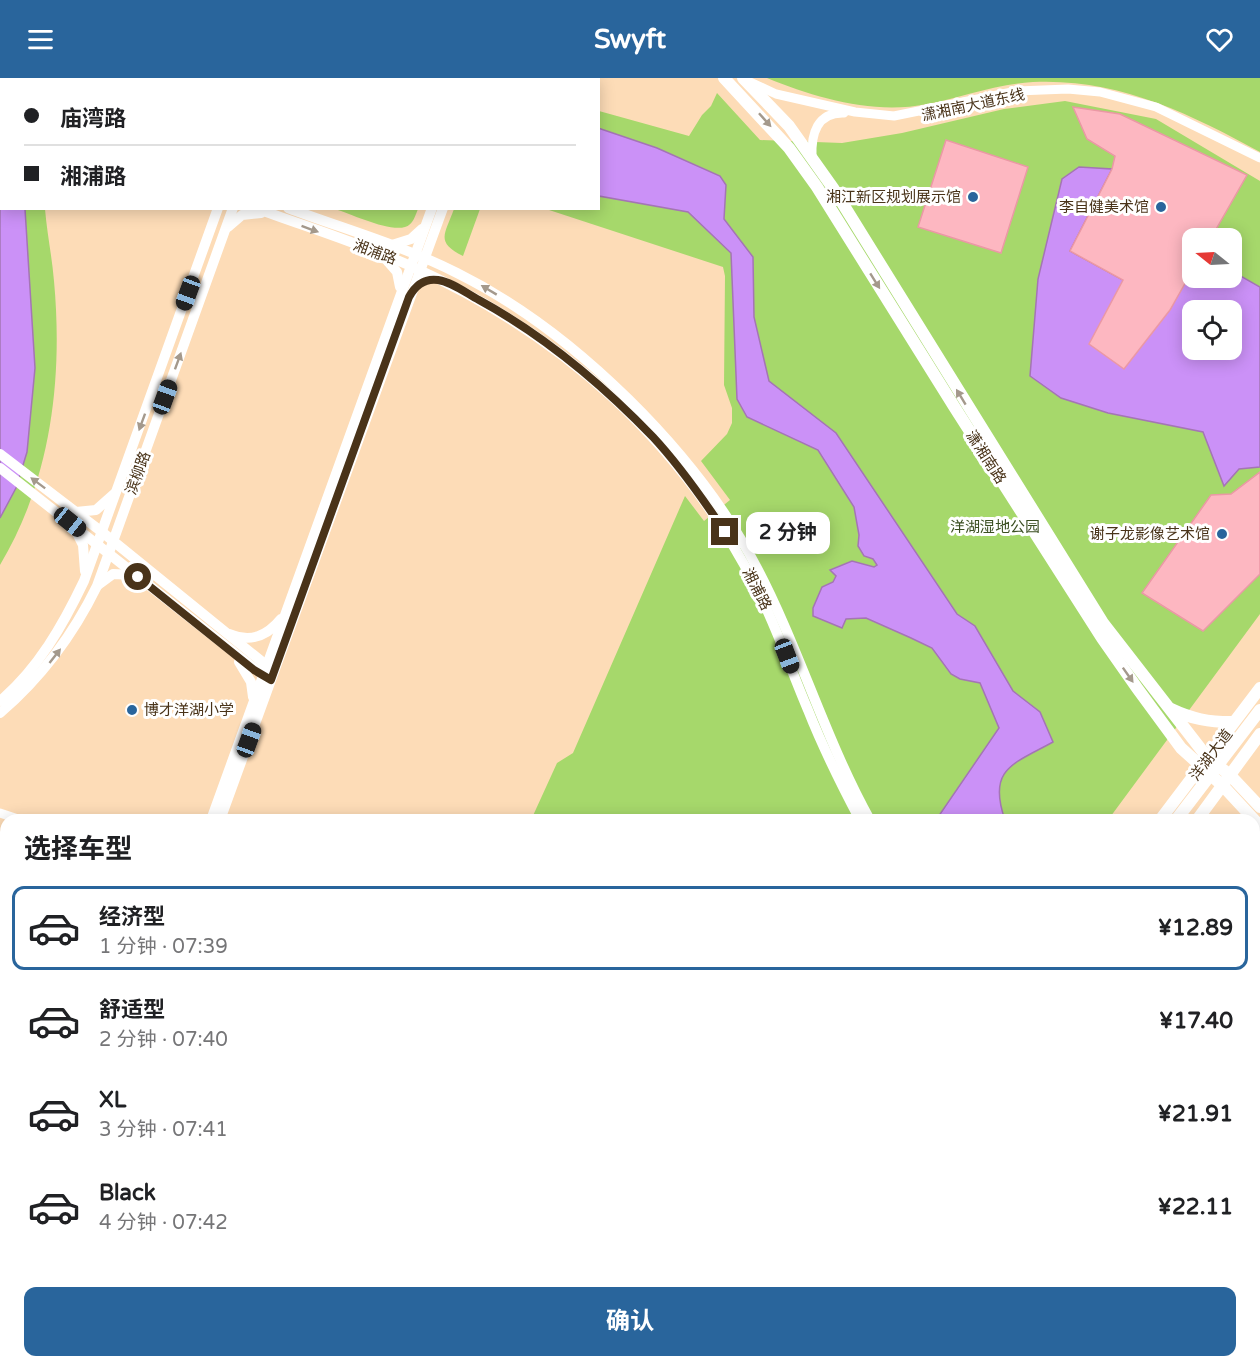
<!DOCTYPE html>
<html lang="zh">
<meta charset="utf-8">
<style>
body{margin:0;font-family:"Varela Round","Noto Sans SC",sans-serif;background:#f2f2f2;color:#202124;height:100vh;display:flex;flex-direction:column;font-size:22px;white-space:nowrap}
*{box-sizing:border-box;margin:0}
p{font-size:20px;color:#757577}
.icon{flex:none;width:33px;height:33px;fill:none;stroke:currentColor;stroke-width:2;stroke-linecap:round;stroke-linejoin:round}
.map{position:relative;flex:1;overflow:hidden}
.drawer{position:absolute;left:0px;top:736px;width:1260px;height:554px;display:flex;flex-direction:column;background:#fff;border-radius:18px 18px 0 0;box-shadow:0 3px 15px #0003}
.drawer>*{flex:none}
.top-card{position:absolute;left:0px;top:0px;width:600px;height:132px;box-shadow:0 3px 15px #0003;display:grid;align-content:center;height:132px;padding:0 24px;background:#fff}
.needle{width:39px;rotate:288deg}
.buttons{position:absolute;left:1182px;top:150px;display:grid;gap:12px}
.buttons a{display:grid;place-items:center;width:60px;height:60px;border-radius:12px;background:#fff;box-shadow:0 3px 15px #0003;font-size:30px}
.end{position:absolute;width:27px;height:27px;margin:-14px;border:8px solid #493319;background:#fff;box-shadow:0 0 0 3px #fff}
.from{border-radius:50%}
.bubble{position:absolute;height:42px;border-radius:12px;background:#fff;box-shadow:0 3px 15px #0003;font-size:20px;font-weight:700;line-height:42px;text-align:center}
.car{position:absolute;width:18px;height:36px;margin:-18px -9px;border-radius:8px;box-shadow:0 0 4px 2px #0007;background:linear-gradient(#222 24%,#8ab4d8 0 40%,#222 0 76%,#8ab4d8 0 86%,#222 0)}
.top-card b{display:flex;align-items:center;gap:21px;height:57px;font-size:22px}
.top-card b+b{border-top:2px solid #e0e0e0}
.top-card i{width:15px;height:15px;background:#202124}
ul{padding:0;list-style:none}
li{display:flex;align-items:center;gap:18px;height:84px;margin:0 12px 9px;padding:0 12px;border:3px solid transparent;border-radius:12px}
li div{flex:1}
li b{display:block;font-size:22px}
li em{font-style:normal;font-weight:700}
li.on{border-color:#29659c}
li>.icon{width:54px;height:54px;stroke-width:1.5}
h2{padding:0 24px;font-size:27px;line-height:72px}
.cta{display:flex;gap:12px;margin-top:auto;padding:12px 24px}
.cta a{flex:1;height:69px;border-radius:12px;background:#29659c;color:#fff;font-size:24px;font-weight:700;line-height:69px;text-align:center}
header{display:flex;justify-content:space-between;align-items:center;height:78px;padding:0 24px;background:#29659c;color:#fff;font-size:27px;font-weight:700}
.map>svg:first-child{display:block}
.green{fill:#a6d86b;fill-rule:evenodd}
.water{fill:#cb91f7;stroke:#a475b4;stroke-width:1.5;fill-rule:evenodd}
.building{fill:#fdb7c1;stroke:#eb98a5;stroke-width:1.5}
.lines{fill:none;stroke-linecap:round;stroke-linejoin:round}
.tertiary{stroke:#fff;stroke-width:9}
.secondary{stroke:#fff;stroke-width:10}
.primary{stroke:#fff;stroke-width:12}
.trunk{stroke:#fff;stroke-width:12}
.oneway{fill:#a4998c}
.route{stroke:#493319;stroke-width:8}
.poi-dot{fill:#29659c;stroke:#fff;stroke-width:2}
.labels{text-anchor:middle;stroke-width:6;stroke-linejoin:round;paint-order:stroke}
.street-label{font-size:15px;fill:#493319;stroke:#fff}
.poi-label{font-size:15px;fill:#493319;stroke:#fff;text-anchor:end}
.park-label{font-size:15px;fill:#3a4e21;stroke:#fff}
</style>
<header><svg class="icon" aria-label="menu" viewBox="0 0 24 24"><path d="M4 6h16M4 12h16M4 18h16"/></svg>Swyft<svg class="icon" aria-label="heart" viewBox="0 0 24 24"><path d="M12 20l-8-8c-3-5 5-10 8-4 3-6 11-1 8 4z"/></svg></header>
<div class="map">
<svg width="1260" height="1289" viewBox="0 0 1260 1289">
<rect width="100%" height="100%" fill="#fddcb7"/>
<g class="green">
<path d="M0,0L404,1L2,2V130L45,131C47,155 52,179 54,203C63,301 51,402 0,487Z"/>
<path d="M767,0H1260V74C1189,35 1117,0 1033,4C996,6 963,19 927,26C874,37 816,20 767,0Z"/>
<path d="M717,15L760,62L842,65L902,55L1004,31L1065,23L1156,41L1260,103V536L1108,742H531L557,685L573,675L685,418L704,443L730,422L701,383L727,356L732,345V330L724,307L725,198L723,189L546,131L598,130L599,33L689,58L702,37L711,28ZM1192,160H1232V200H1192ZM1192,232H1232V272H1192Z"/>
<path d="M335,131L418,130V131C415,138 413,147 405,149C389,154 351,136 335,131Z"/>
<path d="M454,131H480L463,178C435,164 445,156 454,131Z"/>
<polygon points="290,1284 705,1284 702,1289 288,1289"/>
</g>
<g class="water">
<polygon points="0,0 19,0 2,2 2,130 25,131 35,290 27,374 16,410 0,440"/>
<path d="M598,50L657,70L720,98L726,107L724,141L753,179L754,239L769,303L836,355L957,536L975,548L1013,613L1040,634L1053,664C1013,686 987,691 1005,742H936L999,650L980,605L960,601L951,596L932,570L911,560L866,540L846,541L842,550L813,538V530L822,509L833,504L836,498L830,492L852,483L874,489L877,487L873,481L864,478L858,468L859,457L854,429L818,372L747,339L737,321L731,175L688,134L599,118Z"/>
<path d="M1079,89L1112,91L1070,173L1123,202L1186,204L1193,200H1232V193L1260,209V389L1239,391L1224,408L1203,354L1108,335L1061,320L1030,298L1038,201L1062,101ZM1192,232H1232V272H1192Z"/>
</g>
<g class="building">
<polygon points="1073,29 1120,36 1247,97 1211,160 1192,160 1192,193 1170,232 1124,291 1089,266 1123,202 1070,173 1112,91 1115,78 1087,61"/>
<polygon points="946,62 1028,89 1001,175 918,149"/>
<polygon points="1260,394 1260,496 1203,553 1142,515 1211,417 1231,416"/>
</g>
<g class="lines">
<g class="tertiary">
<polyline points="750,4 776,16 855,34 894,38 1017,13 1068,11 1100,14 1156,29 1260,80"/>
<path d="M812,79C811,56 817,34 844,35"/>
<polyline points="0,735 21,742"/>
<polyline points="1254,1151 1260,1149"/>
</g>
<g class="secondary">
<polyline points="479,2 479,0"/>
<polyline points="488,2 489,0"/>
<polyline points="0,27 2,27"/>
<polyline points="0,36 2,36"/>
<path d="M255,130C307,149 362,166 413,189C561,256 680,361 755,507C776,547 790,590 808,632C823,670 841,706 860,742"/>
<path d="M288,130C344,151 404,168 457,195C574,253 697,375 757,490C800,572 825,661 870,742"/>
<polyline points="228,149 242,137 261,135"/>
<polyline points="392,167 411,161 422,151"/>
<polyline points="384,179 397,194 400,209"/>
<polyline points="0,376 102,454 271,591"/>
<polyline points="0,390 268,601"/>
<polyline points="76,434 96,432 114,416"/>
<polyline points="75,451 83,467 85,493"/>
<polyline points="98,507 113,496 134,497"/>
<path d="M229,556C251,565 267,558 281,541"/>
<polyline points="239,584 251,604 253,619"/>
<path d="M0,623C38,591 63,547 84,503L218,130"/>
<path d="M0,635C42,599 73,557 97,508L233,130"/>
<polyline points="211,742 432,130"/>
<polyline points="220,742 443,130"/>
<polyline points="0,1015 6,1017"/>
<polyline points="0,1027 6,1029"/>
<polyline points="1254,1159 1260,1164"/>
<polyline points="1254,1175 1260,1180"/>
<polyline points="918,1284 926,1289"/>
<polyline points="942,1284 950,1289"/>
<polyline points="12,1289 14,1284"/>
<polyline points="25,1289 27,1284"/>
</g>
<g class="primary">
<polyline points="724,0 789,70 817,109 955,330 1102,560 1137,610 1181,670 1223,708 1260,748"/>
<polyline points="743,0 789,48 833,110 1103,545 1207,679 1230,697 1260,729"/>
<path d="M1171,631C1192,641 1209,644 1231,644"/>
<polyline points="1197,742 1260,656"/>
<polyline points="753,1289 756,1284"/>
<polyline points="800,1289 804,1284"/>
</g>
<g class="trunk">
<polyline points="1160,742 1260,610"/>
<polyline points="1176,742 1260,632"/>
<polyline points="738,1289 741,1284"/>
<polyline points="760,1289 763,1284"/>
<polyline points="776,1289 779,1284"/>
<polyline points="791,1289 794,1284"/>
</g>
</g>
<defs><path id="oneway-solid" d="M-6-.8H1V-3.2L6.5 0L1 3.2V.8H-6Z" transform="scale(1.5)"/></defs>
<g class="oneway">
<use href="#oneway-solid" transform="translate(765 42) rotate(48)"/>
<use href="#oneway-solid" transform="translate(310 151) rotate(20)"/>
<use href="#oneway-solid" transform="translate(875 203) rotate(58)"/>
<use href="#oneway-solid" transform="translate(489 212) rotate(-149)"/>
<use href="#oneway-solid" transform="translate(178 283) rotate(-70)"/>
<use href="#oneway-solid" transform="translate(961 319) rotate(-121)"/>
<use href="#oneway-solid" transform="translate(142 344) rotate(110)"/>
<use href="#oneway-solid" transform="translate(38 405) rotate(-143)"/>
<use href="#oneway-solid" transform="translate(55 578) rotate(-52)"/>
<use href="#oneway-solid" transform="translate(1128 597) rotate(55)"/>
</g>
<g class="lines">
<path class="route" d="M138,499L254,592L271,602L409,219C415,208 424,200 438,202C452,204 466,215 479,222C545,258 601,305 653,359C680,388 703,421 725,454"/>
</g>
<g class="poi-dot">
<circle cx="973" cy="119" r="6"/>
<circle cx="1161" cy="129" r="6"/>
<circle cx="1222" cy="456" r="6"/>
<circle cx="132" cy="632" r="6"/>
</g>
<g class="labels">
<g class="street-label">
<text transform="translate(973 27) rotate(-12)" y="5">潇湘南大道东线</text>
<text transform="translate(375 174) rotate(20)" y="5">湘浦路</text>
<text transform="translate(986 379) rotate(57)" y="5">潇湘南路</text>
<text transform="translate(138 395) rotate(-70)" y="5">滨柳路</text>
<text transform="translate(757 511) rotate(63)" y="5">湘浦路</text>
<text transform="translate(1211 677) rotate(-53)" y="5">洋湖大道</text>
</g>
<g class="poi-label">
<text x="961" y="124">湘江新区规划展示馆</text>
<text x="1149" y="134">李自健美术馆</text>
<text x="1210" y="461">谢子龙影像艺术馆</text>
<text x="144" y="637" text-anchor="start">博才洋湖小学</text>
</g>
<g class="park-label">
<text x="995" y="454">洋湖湿地公园</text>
</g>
</g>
</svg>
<div class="buttons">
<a><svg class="needle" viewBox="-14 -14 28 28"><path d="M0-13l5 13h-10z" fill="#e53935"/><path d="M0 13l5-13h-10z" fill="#757577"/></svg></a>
<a><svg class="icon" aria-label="locate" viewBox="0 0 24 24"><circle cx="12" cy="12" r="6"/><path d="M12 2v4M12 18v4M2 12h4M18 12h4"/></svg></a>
</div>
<i class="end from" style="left:138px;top:499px"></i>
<i class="end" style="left:725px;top:454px"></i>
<div class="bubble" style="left:746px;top:434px;width:84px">2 分钟</div>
<i class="car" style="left:188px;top:215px;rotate:200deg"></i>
<i class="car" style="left:165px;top:319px;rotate:20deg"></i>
<i class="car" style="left:70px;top:444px;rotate:129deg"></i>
<i class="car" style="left:787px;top:578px;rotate:159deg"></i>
<i class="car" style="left:249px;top:662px;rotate:20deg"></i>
<div class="top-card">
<b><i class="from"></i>庙湾路</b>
<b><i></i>湘浦路</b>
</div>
<section class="drawer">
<h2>选择车型</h2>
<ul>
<li class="on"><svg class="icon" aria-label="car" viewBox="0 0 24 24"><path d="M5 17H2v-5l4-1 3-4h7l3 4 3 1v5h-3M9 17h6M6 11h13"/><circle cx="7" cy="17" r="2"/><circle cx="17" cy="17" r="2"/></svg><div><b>经济型</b><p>1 分钟 · 07:39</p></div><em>¥12.89</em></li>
<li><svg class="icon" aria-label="car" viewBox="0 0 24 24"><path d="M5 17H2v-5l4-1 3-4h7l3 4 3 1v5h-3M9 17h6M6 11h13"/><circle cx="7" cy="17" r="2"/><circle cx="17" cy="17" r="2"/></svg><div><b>舒适型</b><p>2 分钟 · 07:40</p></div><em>¥17.40</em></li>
<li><svg class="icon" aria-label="car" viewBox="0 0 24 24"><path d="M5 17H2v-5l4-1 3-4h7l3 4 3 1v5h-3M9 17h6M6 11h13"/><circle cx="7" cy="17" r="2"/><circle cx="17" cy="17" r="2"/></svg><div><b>XL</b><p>3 分钟 · 07:41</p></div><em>¥21.91</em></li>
<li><svg class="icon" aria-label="car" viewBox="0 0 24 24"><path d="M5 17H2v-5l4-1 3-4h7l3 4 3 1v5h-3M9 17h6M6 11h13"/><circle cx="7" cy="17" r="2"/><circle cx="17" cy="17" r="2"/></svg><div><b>Black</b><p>4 分钟 · 07:42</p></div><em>¥22.11</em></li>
</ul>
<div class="cta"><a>确认</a></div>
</section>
</div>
